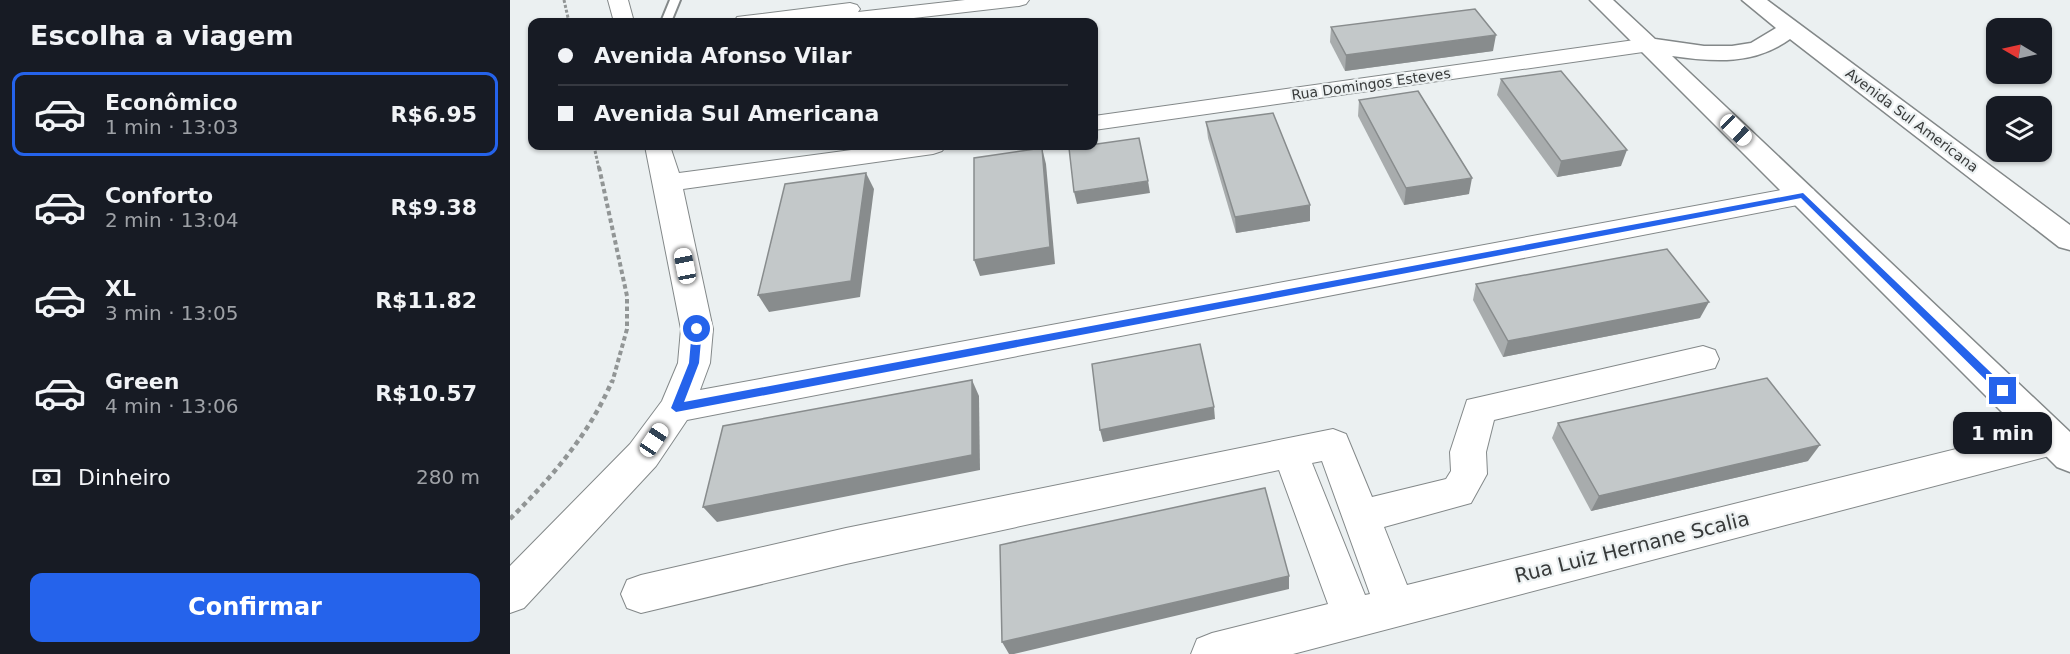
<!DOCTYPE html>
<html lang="pt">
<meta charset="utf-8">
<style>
body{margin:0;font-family:"DejaVu Sans",sans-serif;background:#242831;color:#f1f3f6;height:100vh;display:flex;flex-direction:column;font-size:22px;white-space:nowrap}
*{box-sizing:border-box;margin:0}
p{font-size:20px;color:#9ea1a6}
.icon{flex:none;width:33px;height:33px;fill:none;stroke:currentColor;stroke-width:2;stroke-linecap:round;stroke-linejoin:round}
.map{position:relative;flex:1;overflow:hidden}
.sheet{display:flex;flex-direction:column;background:#171b24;width:510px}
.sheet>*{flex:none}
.banner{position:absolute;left:18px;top:18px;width:570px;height:132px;border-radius:12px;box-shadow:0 2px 4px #0004;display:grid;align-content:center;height:132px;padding:0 30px;background:#171b24}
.needle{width:39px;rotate:279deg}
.controls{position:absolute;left:1476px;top:18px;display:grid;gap:12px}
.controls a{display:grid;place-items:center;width:66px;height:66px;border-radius:12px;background:#171b24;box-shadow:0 2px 4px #0004;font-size:30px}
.end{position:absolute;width:27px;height:27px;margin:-14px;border:8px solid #2563eb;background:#fff;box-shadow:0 0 0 3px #fff}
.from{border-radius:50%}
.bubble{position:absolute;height:42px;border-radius:12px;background:#171b24;box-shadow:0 2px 4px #0004;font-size:20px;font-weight:700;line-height:42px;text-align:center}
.car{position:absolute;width:18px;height:36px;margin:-18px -9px;border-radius:8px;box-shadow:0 0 4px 2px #0007;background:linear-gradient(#fff 24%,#345 0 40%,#fff 0 76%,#345 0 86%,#fff 0)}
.banner b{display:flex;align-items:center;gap:21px;height:57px;font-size:22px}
.banner b+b{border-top:2px solid #363941}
.banner i{width:15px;height:15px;background:#f1f3f6}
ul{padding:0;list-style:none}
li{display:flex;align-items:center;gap:18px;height:84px;margin:0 12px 9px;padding:0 18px;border:3px solid transparent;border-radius:12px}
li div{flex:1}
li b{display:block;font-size:22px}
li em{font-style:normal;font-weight:700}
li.on{border-color:#2563eb}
li>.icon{width:54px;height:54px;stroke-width:1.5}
h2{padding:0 30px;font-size:27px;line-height:72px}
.pay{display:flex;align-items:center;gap:15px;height:66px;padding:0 30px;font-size:22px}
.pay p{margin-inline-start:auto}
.action{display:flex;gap:12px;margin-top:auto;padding:12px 30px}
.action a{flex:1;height:69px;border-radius:12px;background:#2563eb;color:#fff;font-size:24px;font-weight:700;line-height:69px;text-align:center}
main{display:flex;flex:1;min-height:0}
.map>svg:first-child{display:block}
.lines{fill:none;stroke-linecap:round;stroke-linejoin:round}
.service-casing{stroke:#838889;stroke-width:4}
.minor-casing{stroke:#838889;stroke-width:2}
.tertiary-casing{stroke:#838889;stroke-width:3}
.path-far2{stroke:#919595;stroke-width:3;stroke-dasharray:3 2;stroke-linecap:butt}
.path-far1{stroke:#919595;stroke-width:4;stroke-dasharray:4.5 3;stroke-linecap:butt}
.path{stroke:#919595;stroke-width:4.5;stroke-dasharray:5 4;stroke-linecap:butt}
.service{fill:#fff;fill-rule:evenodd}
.minor{fill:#fff;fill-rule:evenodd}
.tertiary{fill:#fff;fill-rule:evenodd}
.wall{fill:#a8acad}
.shaded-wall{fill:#888c8d}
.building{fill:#c3c8c9;stroke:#888c8d;stroke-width:1.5}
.route{fill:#2563eb}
.labels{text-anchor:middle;stroke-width:4.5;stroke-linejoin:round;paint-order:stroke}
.far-street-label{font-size:14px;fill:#373939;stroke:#ebf0f1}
.near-street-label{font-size:20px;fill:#373939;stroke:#ebf0f1}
</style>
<main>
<section class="sheet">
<h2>Escolha a viagem</h2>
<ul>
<li class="on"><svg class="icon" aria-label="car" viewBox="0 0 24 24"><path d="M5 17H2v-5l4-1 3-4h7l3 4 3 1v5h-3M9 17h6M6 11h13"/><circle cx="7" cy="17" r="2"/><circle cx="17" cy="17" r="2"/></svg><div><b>Econômico</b><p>1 min · 13:03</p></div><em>R$6.95</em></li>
<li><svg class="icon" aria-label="car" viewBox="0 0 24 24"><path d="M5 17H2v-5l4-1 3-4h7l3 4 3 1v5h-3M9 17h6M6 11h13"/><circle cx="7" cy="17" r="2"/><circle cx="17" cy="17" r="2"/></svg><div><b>Conforto</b><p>2 min · 13:04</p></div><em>R$9.38</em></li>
<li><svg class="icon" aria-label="car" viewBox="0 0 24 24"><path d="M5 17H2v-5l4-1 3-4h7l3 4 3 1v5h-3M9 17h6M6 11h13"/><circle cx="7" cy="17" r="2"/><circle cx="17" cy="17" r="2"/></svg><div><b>XL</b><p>3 min · 13:05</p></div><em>R$11.82</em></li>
<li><svg class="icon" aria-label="car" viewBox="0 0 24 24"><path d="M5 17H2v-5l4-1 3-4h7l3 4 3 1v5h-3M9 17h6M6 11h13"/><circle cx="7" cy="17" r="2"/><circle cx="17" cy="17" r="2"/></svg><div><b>Green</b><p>4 min · 13:06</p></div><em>R$10.57</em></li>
</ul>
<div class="pay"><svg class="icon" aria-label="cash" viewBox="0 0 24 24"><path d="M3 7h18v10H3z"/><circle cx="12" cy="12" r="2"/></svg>Dinheiro<p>280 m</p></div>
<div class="action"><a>Confirmar</a></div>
</section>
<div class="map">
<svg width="1560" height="654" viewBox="0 0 1560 654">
<rect width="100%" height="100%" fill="#ebf0f1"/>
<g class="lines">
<g class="service-casing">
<polygon id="service" points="160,0 170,0 161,22 151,22"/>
</g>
<g class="minor-casing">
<g id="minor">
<polygon points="98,0 118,0 124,22 104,22"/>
<polygon points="455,0 519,0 516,4 509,6 369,22 308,22 309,19 282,22 224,22 227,17 235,16 340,3 347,5 350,9 348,12"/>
<polygon points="1139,38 1147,40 1150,45 1147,50 584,130 584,116"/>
<polygon points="135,146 160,146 169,173 371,146 436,146 432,151 423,154 173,189 203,329 200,363 190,390 1293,186 1303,189 1307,195 1303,201 1293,204 177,420 146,466 14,608 0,613 0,566 120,444 152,401 168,363 171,329"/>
<path d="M1193,346L1205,350L1209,359L1205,368L984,420L976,452L977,474L961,503L874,527L897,585L1543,425L1555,430L1560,441L1555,450L1543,455L783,654H681L687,639L702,633L818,604L769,470L336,564L131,613L117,608L111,594L117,580L131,575L336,528L823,429L836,434L862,497L936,479L941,471L940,452L957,400ZM812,461L860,594L855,595L802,463Z"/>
</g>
</g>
<g class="tertiary-casing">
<path id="tertiary" d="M1080,0H1103L1145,39L1194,46H1222L1241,43L1266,28L1232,0H1257L1560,225V250L1549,247L1280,39C1244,65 1204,62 1162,56L1560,432V472L1547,467Z"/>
</g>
<g class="path-far2">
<polyline points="54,0 59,22"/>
<polyline points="84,146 89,169"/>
</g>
<polyline class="path-far1" points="89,167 117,296 117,329 102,383"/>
<path class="path" d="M0,519C41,478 79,435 102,381"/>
<use href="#service" class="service"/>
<use href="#minor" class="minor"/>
<use href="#tertiary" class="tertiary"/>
</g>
<g class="wall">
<polygon points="821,27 983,51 835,71 820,42"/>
<polygon points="991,79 1111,166 1047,177 987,95"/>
<polygon points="849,100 959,194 894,205 848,116"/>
<polygon points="696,122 800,221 726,233 698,138"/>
<polygon points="966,284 1190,318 993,357 963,300"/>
<polygon points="1048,423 1298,461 1081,511 1042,438"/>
</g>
<g class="shaded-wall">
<polygon points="986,35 983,51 835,71 836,55"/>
<polygon points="532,148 536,164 545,264 470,276 464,260"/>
<polygon points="1117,150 1111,166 1047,177 1051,161"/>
<polygon points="356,173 364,189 350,297 259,312 248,295"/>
<polygon points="962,178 959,194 894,205 896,188"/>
<polygon points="638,181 640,193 567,204 564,192"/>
<polygon points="800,205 800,221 726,233 725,217"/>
<polygon points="1199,302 1190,318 993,357 998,341"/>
<polygon points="462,380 469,396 470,470 207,522 193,507"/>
<polygon points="704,407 705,419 593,442 590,430"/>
<polygon points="1310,445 1298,461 1081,511 1089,496"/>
<polygon points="779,576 779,589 504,654 499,654 492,642"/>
</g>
<g class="building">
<polygon points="965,9 986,35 836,55 821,27"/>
<polygon points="1051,71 1117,150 1051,161 991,79"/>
<polygon points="908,91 962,178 896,188 849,100"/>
<polygon points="763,113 800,205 725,217 696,122"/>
<polygon points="629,138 638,181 564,192 559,148"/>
<polygon points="532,148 540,247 464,260 464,158"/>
<polygon points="356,173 341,281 248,295 275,184"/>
<polygon points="1157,249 1199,302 998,341 966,284"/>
<polygon points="690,344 704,407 590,430 582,364"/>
<polygon points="1257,378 1310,445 1089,496 1048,423"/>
<polygon points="462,380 462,455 193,507 213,426"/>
<polygon points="755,488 779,576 492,642 490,545"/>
</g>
<polygon class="route" points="1293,193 1497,388 1497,394 1490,394 1291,198 166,412 161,408 179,363 182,329 187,325 192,329 189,363 174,402"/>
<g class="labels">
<g class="far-street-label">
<text transform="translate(861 84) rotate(-8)" y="5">Rua Domingos Esteves</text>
<text transform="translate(1402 120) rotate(37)" y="5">Avenida Sul Americana</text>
</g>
<g class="near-street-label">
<text transform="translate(1122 547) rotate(-14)" y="7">Rua Luiz Hernane Scalia</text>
</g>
</g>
</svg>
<div class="controls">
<a><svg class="needle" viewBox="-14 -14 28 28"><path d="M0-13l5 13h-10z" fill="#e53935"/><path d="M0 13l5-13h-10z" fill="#9ea1a6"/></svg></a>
<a><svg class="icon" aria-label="layers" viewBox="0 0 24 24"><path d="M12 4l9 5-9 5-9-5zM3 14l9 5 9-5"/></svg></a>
</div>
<i class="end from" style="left:187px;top:329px"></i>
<i class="end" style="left:1493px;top:391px"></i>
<div class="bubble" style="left:1443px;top:412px;width:99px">1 min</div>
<i class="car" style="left:1226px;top:130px;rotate:134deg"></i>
<i class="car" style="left:175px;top:266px;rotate:349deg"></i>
<i class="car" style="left:144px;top:440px;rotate:34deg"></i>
<div class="banner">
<b><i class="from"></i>Avenida Afonso Vilar</b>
<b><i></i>Avenida Sul Americana</b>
</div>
</div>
</main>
